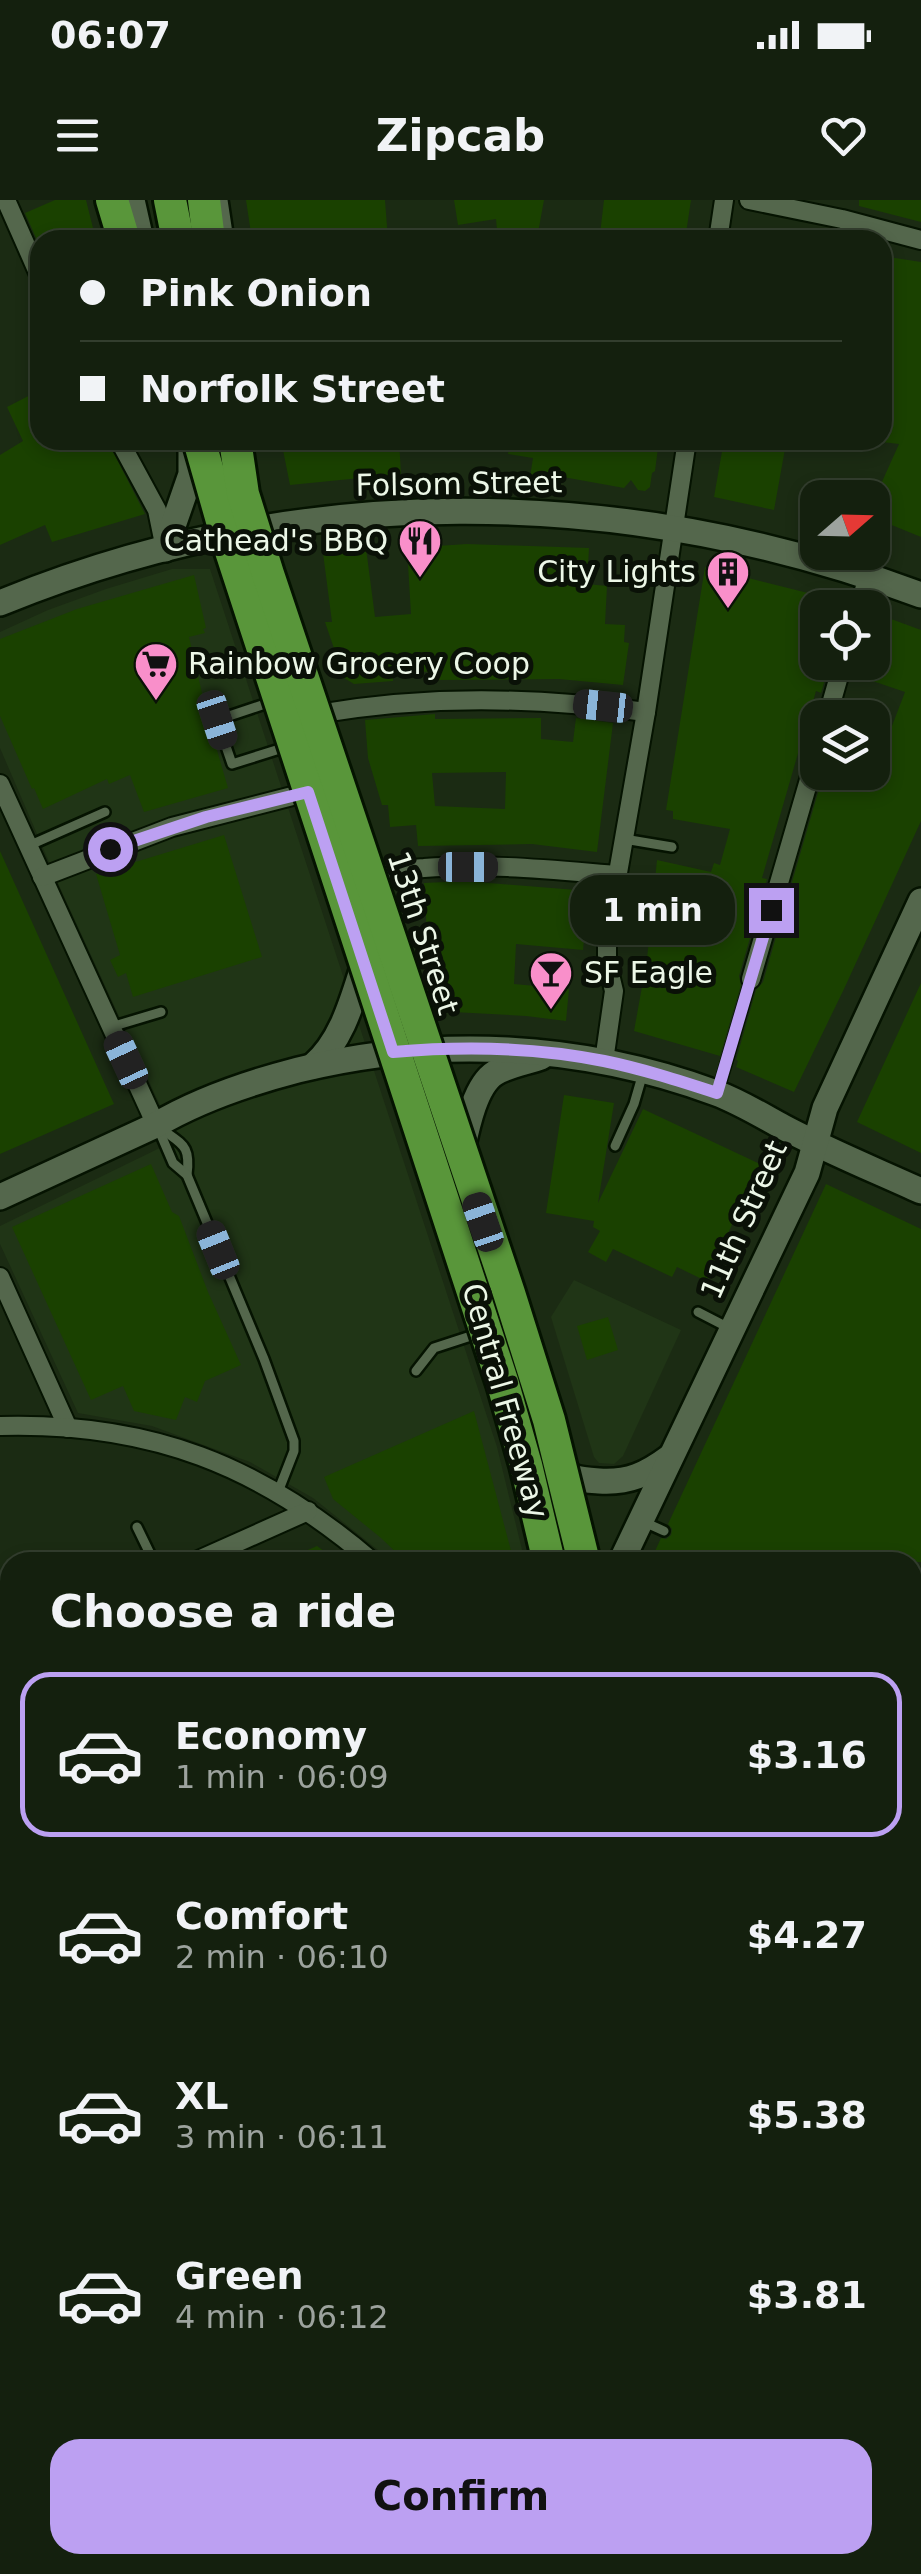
<!DOCTYPE html>
<meta charset="utf-8">
<style>
body{margin:0;font-family:"DejaVu Sans",sans-serif;background:#1d2817;color:#f1f3f6;height:100vh;display:flex;flex-direction:column;font-size:38px;white-space:nowrap}
*{box-sizing:border-box;margin:0}
p{font-size:32px;color:#9da39e}
.icon{flex:none;width:55px;height:55px;fill:none;stroke:currentColor;stroke-width:2;stroke-linecap:round;stroke-linejoin:round}
.map{position:relative;flex:1;overflow:hidden}
.drawer{position:absolute;left:0px;top:1352px;width:922px;height:1022px;display:flex;flex-direction:column;background:#14200e;border-radius:30px 30px 0 0;box-shadow:0 5px 15px #0003,0 0 0 2px #333e2e}
.drawer>*{flex:none}
.hud{position:absolute;left:30px;top:30px;width:862px;height:220px;border-radius:30px;box-shadow:0 5px 15px #0003,0 0 0 2px #333e2e;display:grid;align-content:center;height:220px;padding:0 50px;background:#14200e}
.needle{width:65px;rotate:70deg}
.buttons{position:absolute;left:800px;top:280px;display:grid;gap:20px}
.buttons a{display:grid;place-items:center;width:90px;height:90px;border-radius:20px;background:#14200e;box-shadow:0 5px 15px #0003,0 0 0 2px #333e2e;font-size:50px}
.end{position:absolute;width:45px;height:45px;margin:-22px;border:12px solid #bca0f2;background:#111;box-shadow:0 0 0 5px #111}
.from{border-radius:50%}
.bubble{position:absolute;height:70px;border-radius:30px;background:#14200e;box-shadow:0 5px 15px #0003,0 0 0 2px #333e2e;font-size:32px;font-weight:700;line-height:70px;text-align:center}
.car{position:absolute;width:30px;height:60px;margin:-30px -15px;border-radius:12px;box-shadow:0 0 8px 2px #0007;background:linear-gradient(#222 24%,#8ab4d8 0 40%,#222 0 76%,#8ab4d8 0 86%,#222 0)}
.hud b{display:flex;align-items:center;gap:35px;height:95px;font-size:38px}
.hud b+b{border-top:2px solid #333e2e}
.hud i{width:25px;height:25px;background:#f1f3f6}
ul{padding:0;list-style:none}
li{display:flex;align-items:center;gap:30px;height:165px;margin:0 20px 15px;padding:0 30px;border:5px solid transparent;border-radius:30px}
li div{flex:1}
li b{display:block;font-size:38px}
li em{font-style:normal;font-weight:700}
li.on{border-color:#bca0f2}
li>.icon{width:90px;height:90px;stroke-width:1.5}
h2{padding:0 50px;font-size:45px;line-height:120px}
.action{display:flex;gap:20px;margin-top:auto;padding:20px 50px}
.action a{flex:1;height:115px;border-radius:30px;background:#bca0f2;color:#111;font-size:40px;font-weight:700;line-height:115px;text-align:center}
.status{display:flex;justify-content:space-between;align-items:center;height:70px;padding:0 50px;background:#14200e;direction:ltr}
.status svg{height:28px;fill:currentColor}
header{display:flex;justify-content:space-between;align-items:center;height:130px;padding:0 50px;background:#14200e;font-size:45px;font-weight:700}
.map>svg:first-child{display:block}
.built{fill:#203516}
.building{fill:#1a4100;fill-rule:evenodd}
.lines{fill:none;stroke-linecap:round;stroke-linejoin:round}
.lane-casing{stroke:#051301;stroke-width:14}
.street-casing{stroke:#051301;stroke-width:22}
.secondary-casing{stroke:#051301;stroke-width:30}
.highway-casing{stroke:#051301;stroke-width:38}
.lane{stroke:#54674c;stroke-width:9}
.street{stroke:#54674c;stroke-width:18}
.secondary{stroke:#54674c;stroke-width:25}
.highway{stroke:#59963a;stroke-width:32}
.highway-bridge-casing{stroke:#051301;stroke-width:38;stroke-linecap:butt}
.highway-bridge{stroke:#59963a;stroke-width:32}
.route{stroke:#bca0f2;stroke-width:12}
.labels{text-anchor:middle;stroke-width:10;stroke-linejoin:round;paint-order:stroke}
.street-label{font-size:30px;fill:#ecf7e7;stroke:#0a1107}
.poi-label{font-size:30px;fill:#ecf7e7;stroke:#0a1107;text-anchor:end}
</style>
<div class="status"><b>06:07</b><svg viewBox="0 0 49 12"><path d="M0 12V9h3v3zM5 12V6h3v6zM10 12V3h3v9zM15 12V0h3v12zM26 1h20v11H26zM47 4h2v5h-2z"/></svg></div>
<header><svg class="icon" aria-label="menu" viewBox="0 0 24 24"><path d="M4 6h16M4 12h16M4 18h16"/></svg>Zipcab<svg class="icon" aria-label="heart" viewBox="0 0 24 24"><path d="M12 20l-8-8c-3-5 5-10 8-4 3-6 11-1 8 4z"/></svg></header>
<div class="map">
<svg width="921" height="2374" viewBox="0 0 921 2374">
<rect width="100%" height="100%" fill="#1b2b13"/>
<g class="built">
<polygon points="172,369 210,369 497,1247 525,1362 393,1362 313,1298 250,1262 152,1226 78,1213 0,1044 0,1026 176,940 62,692 0,548 0,432 48,410 106,389"/>
<polygon points="574,1080 681,1130 623,1256 614,1264 599,1263 594,1257 551,1117"/>
<polygon points="10,1750 10,2365 557,2365 562,2374 0,2374 0,1754"/>
</g>
<g class="building">
<polygon points="55,0 86,0 96,40 37,40 25,13"/>
<polygon points="246,0 385,0 388,40 252,40"/>
<polygon points="454,0 544,0 538,33 509,28 497,30 496,19 458,25"/>
<polygon points="604,0 691,0 685,40 643,40 600,34"/>
<polygon points="859,0 921,0 921,22 859,6"/>
<polygon points="882,56 921,62 921,337 872,317 872,304 899,244 882,242"/>
<polygon points="40,190 40,240 107,240 145,314 52,342 45,325 0,345 0,255 23,241 7,207"/>
<polygon points="281,240 399,240 401,274 290,285"/>
<polygon points="510,240 659,240 655,271 652,273 650,287 645,291 638,290 631,280 624,288 552,275 552,280 530,277 533,258 508,254"/>
<polygon points="724,240 785,249 774,310 714,297"/>
<polygon points="467,344 589,348 587,384 607,386 605,424 625,425 624,442 629,443 623,485 559,479 436,480 436,471 393,474 393,481 354,484 344,478 325,422 332,422 323,353 366,348 375,417 411,414 407,348"/>
<polygon points="705,367 812,394 823,388 830,408 818,408 818,462 830,462 821,493 816,491 762,678 767,679 739,776 741,785 720,856 634,831 647,759 657,660 711,672 714,663 720,665 730,629 673,619 673,611 666,610"/>
<polygon points="194,375 206,428 203,429 205,433 189,437 209,523 228,588 144,612 130,575 109,584 107,579 43,609 34,588 32,589 0,516 0,439 77,409"/>
<polygon points="872,412 921,430 921,621 844,789 794,892 736,867 738,861 736,860 756,790 763,782 824,572 872,572 872,549 882,552 905,492 852,474 855,462 872,462"/>
<path d="M435,514V519L541,518V539L573,542L576,518L613,523L597,652L532,644L418,646L416,625L390,627L388,605H382L368,558L365,520ZM506,572L505,609L435,606L432,573Z"/>
<polygon points="224,635 262,757 133,797 126,773 118,777 110,760 120,755 96,674"/>
<polygon points="0,651 114,904 0,954"/>
<polygon points="465,681 589,691 583,750 516,744 514,784 569,789 566,821 526,816 453,812 453,799 448,800 427,736 424,683"/>
<polygon points="921,783 921,953 857,922"/>
<polygon points="564,895 614,903 598,1003 643,909 760,964 706,1081 677,1067 672,1077 613,1049 606,1062 588,1052 600,1031 593,1027 594,1021 546,1013"/>
<polygon points="151,964 172,1012 179,1016 208,1092 241,1165 205,1181 197,1202 185,1197 176,1220 134,1211 123,1186 91,1200 12,1027"/>
<polygon points="826,984 921,1029 921,1362 650,1362 661,1338 666,1339 671,1335 672,1329 668,1324"/>
<polygon points="608,1117 618,1150 587,1160 577,1126"/>
<polygon points="474,1211 514,1362 406,1362 381,1338 333,1299 324,1277"/>
<polygon points="317,1346 339,1362 280,1362"/>
</g>
<g class="lines">
<g class="lane-casing">
<g id="lane">
<polyline points="223,0 229,40"/>
<polyline points="555,40 556,40"/>
<polyline points="271,502 217,520 232,564 286,547"/>
<polyline points="624,639 672,647"/>
<polyline points="28,646 105,612"/>
<polyline points="111,827 161,812"/>
<polyline points="718,891 751,779"/>
<path d="M159,927C182,945 191,944 187,975"/>
<polyline points="158,928 173,963 187,975 264,1159 294,1241 294,1251 278,1292"/>
<polyline points="615,946 634,904 643,873"/>
<polyline points="698,1112 731,1129"/>
<polyline points="416,1171 434,1148 480,1133"/>
<polyline points="644,1322 664,1331"/>
<polyline points="137,1327 154,1362"/>
<polyline points="912,1813 921,1793"/>
</g>
</g>
<g class="street-casing">
<g id="street">
<polyline points="6,0 40,77"/>
<polyline points="749,0 842,19 921,40"/>
<polyline points="718,40 724,0"/>
<polyline points="119,240 157,310 164,344"/>
<polyline points="859,408 868,376"/>
<path d="M317,514C429,495 533,497 646,512"/>
<polyline points="827,518 843,462"/>
<polyline points="0,584 156,925"/>
<path d="M370,675C388,673 406,669 424,668C488,663 554,670 618,675"/>
<polyline points="42,677 172,627 308,592"/>
<polyline points="751,779 818,549"/>
<polyline points="604,861 614,791 607,762 607,736 646,512 687,240"/>
<polyline points="0,1077 68,1228"/>
<path d="M0,1226C150,1222 260,1265 373,1362"/>
<polyline points="194,1362 308,1311"/>
<polyline points="0,1452 10,1448"/>
<polyline points="912,2159 921,2140"/>
<polyline points="143,2365 147,2374"/>
<polyline points="582,2365 586,2374"/>
</g>
</g>
<g class="secondary-casing">
<g id="secondary">
<polyline points="132,0 141,40"/>
<polyline points="165,349 191,274 191,240"/>
<path d="M0,403C297,281 621,283 921,395"/>
<path d="M313,866C343,840 353,798 365,761"/>
<path d="M461,955C466,932 474,886 495,873C508,865 527,862 541,857"/>
<path d="M0,997L156,925C200,899 248,883 298,870C436,836 581,843 716,893C740,902 761,915 783,927C828,951 875,970 921,991"/>
<path d="M560,1269C572,1280 584,1280 599,1281C629,1283 647,1274 670,1257"/>
<polyline points="621,1362 807,973 825,908 921,701"/>
<polyline points="912,1586 921,1590"/>
<polyline points="0,1713 10,1709"/>
<polyline points="912,1713 921,1695"/>
<polyline points="884,2365 888,2374"/>
<polyline points="315,2374 334,2365"/>
</g>
</g>
<g class="highway-casing">
<g id="highway">
<polyline points="112,0 124,40"/>
<polyline points="170,0 178,40"/>
<polyline points="204,0 209,40"/>
<polyline points="912,1890 921,1907"/>
<polyline points="912,2043 921,2019"/>
<polyline points="912,2132 921,2106"/>
<polyline points="684,2365 684,2374"/>
<polyline points="741,2365 745,2374"/>
<polyline points="790,2374 794,2365"/>
<polyline points="832,2374 836,2365"/>
</g>
</g>
<use href="#lane" class="lane"/>
<use href="#street" class="street"/>
<use href="#secondary" class="secondary"/>
<use href="#highway" class="highway"/>
<g class="highway-bridge-casing">
<g id="highway-bridge">
<polyline points="199,240 228,342 503,1184 526,1265 549,1362"/>
<polyline points="235,240 243,294 268,374 509,1093 549,1220 584,1362"/>
<polyline points="912,2201 921,2182"/>
</g>
</g>
<use href="#highway-bridge" class="highway-bridge"/>
</g>
<g class="lines">
<path class="route" d="M110,649L206,617L308,592L393,852C463,846 535,847 604,861C643,869 680,881 717,893L771,710"/>
</g>
<defs>
<g id="restaurant-pin" transform="scale(2.25)"><path d="M0 17L-7.5 6A9.5 9.5 0 1 1 7.5 6Z" fill="#f98fca" stroke="#0a1107"/><path d="M-5-6h1v4h1v-4h1v4h1v-4h1v5L-1.5 .5V6h-2V.5L-5-1ZM5-6V6H3V1.5H1.5Q1.5-4 5-6Z" fill="#111"/></g>
<g id="building-pin" transform="scale(2.25)"><path d="M0 17L-7.5 6A9.5 9.5 0 1 1 7.5 6Z" fill="#f98fca" stroke="#0a1107"/><path d="M-4-6H4V6H1V3H-1V6H-4ZM-2.5-4.3h1.7v1.8h-1.7ZM.8-4.3h1.7v1.8H.8ZM-2.5-1h1.7V.8h-1.7ZM.8-1h1.7V.8H.8Z" fill="#111"/></g>
<g id="supermarket-pin" transform="scale(2.25)"><path d="M0 17L-7.5 6A9.5 9.5 0 1 1 7.5 6Z" fill="#f98fca" stroke="#0a1107"/><path d="M-6-5.5h2.5l.6 2H6L4.5 2H-2.5L-4.4-4H-6ZM-1.5 3.2a1.3 1.3 0 1 0 .1 0ZM3 3.2a1.3 1.3 0 1 0 .1 0Z" fill="#111"/></g>
<g id="bar-pin" transform="scale(2.25)"><path d="M0 17L-7.5 6A9.5 9.5 0 1 1 7.5 6Z" fill="#f98fca" stroke="#0a1107"/><path d="M-6-5H6L.8 .8V4.5H3.5V6h-7V4.5H-.8V.8Z" fill="#111"/></g>
</defs>
<g fill-rule="evenodd">
<use href="#restaurant-pin" x="420" y="341"/>
<use href="#building-pin" x="728" y="372"/>
<use href="#supermarket-pin" x="156" y="464"/>
<use href="#bar-pin" x="551" y="773"/>
</g>
<g class="labels">
<g class="street-label">
<text transform="translate(459 284) rotate(-1)" y="10">Folsom Street</text>
<text transform="translate(423 733) rotate(72)" y="10">13th Street</text>
<text transform="translate(744 1020) rotate(-66)" y="10">11th Street</text>
<text transform="translate(505 1201) rotate(74)" y="10">Central Freeway</text>
</g>
<g class="poi-label">
<text x="388" y="351">Cathead's BBQ</text>
<text x="696" y="382">City Lights</text>
<text x="188" y="474" text-anchor="start">Rainbow Grocery Coop</text>
<text x="584" y="783" text-anchor="start">SF Eagle</text>
</g>
</g>
</svg>
<div class="buttons">
<a><svg class="needle" viewBox="-14 -14 28 28"><path d="M0-13l5 13h-10z" fill="#e53935"/><path d="M0 13l5-13h-10z" fill="#9da39e"/></svg></a>
<a><svg class="icon" aria-label="locate" viewBox="0 0 24 24"><circle cx="12" cy="12" r="6"/><path d="M12 2v4M12 18v4M2 12h4M18 12h4"/></svg></a>
<a><svg class="icon" aria-label="layers" viewBox="0 0 24 24"><path d="M12 4l9 5-9 5-9-5zM3 14l9 5 9-5"/></svg></a>
</div>
<i class="end from" style="left:110px;top:649px"></i>
<i class="end" style="left:771px;top:710px"></i>
<div class="bubble" style="left:570px;top:675px;width:165px">1 min</div>
<i class="car" style="left:603px;top:506px;rotate:276deg"></i>
<i class="car" style="left:217px;top:520px;rotate:162deg"></i>
<i class="car" style="left:468px;top:667px;rotate:90deg"></i>
<i class="car" style="left:126px;top:860px;rotate:335deg"></i>
<i class="car" style="left:483px;top:1022px;rotate:341deg"></i>
<i class="car" style="left:218px;top:1050px;rotate:338deg"></i>
<div class="hud">
<b><i class="from"></i>Pink Onion</b>
<b><i></i>Norfolk Street</b>
</div>
<section class="drawer">
<h2>Choose a ride</h2>
<ul>
<li class="on"><svg class="icon" aria-label="car" viewBox="0 0 24 24"><path d="M5 17H2v-5l4-1 3-4h7l3 4 3 1v5h-3M9 17h6M6 11h13"/><circle cx="7" cy="17" r="2"/><circle cx="17" cy="17" r="2"/></svg><div><b>Economy</b><p>1 min · 06:09</p></div><em>$3.16</em></li>
<li><svg class="icon" aria-label="car" viewBox="0 0 24 24"><path d="M5 17H2v-5l4-1 3-4h7l3 4 3 1v5h-3M9 17h6M6 11h13"/><circle cx="7" cy="17" r="2"/><circle cx="17" cy="17" r="2"/></svg><div><b>Comfort</b><p>2 min · 06:10</p></div><em>$4.27</em></li>
<li><svg class="icon" aria-label="car" viewBox="0 0 24 24"><path d="M5 17H2v-5l4-1 3-4h7l3 4 3 1v5h-3M9 17h6M6 11h13"/><circle cx="7" cy="17" r="2"/><circle cx="17" cy="17" r="2"/></svg><div><b>XL</b><p>3 min · 06:11</p></div><em>$5.38</em></li>
<li><svg class="icon" aria-label="car" viewBox="0 0 24 24"><path d="M5 17H2v-5l4-1 3-4h7l3 4 3 1v5h-3M9 17h6M6 11h13"/><circle cx="7" cy="17" r="2"/><circle cx="17" cy="17" r="2"/></svg><div><b>Green</b><p>4 min · 06:12</p></div><em>$3.81</em></li>
</ul>
<div class="action"><a>Confirm</a></div>
</section>
</div>
